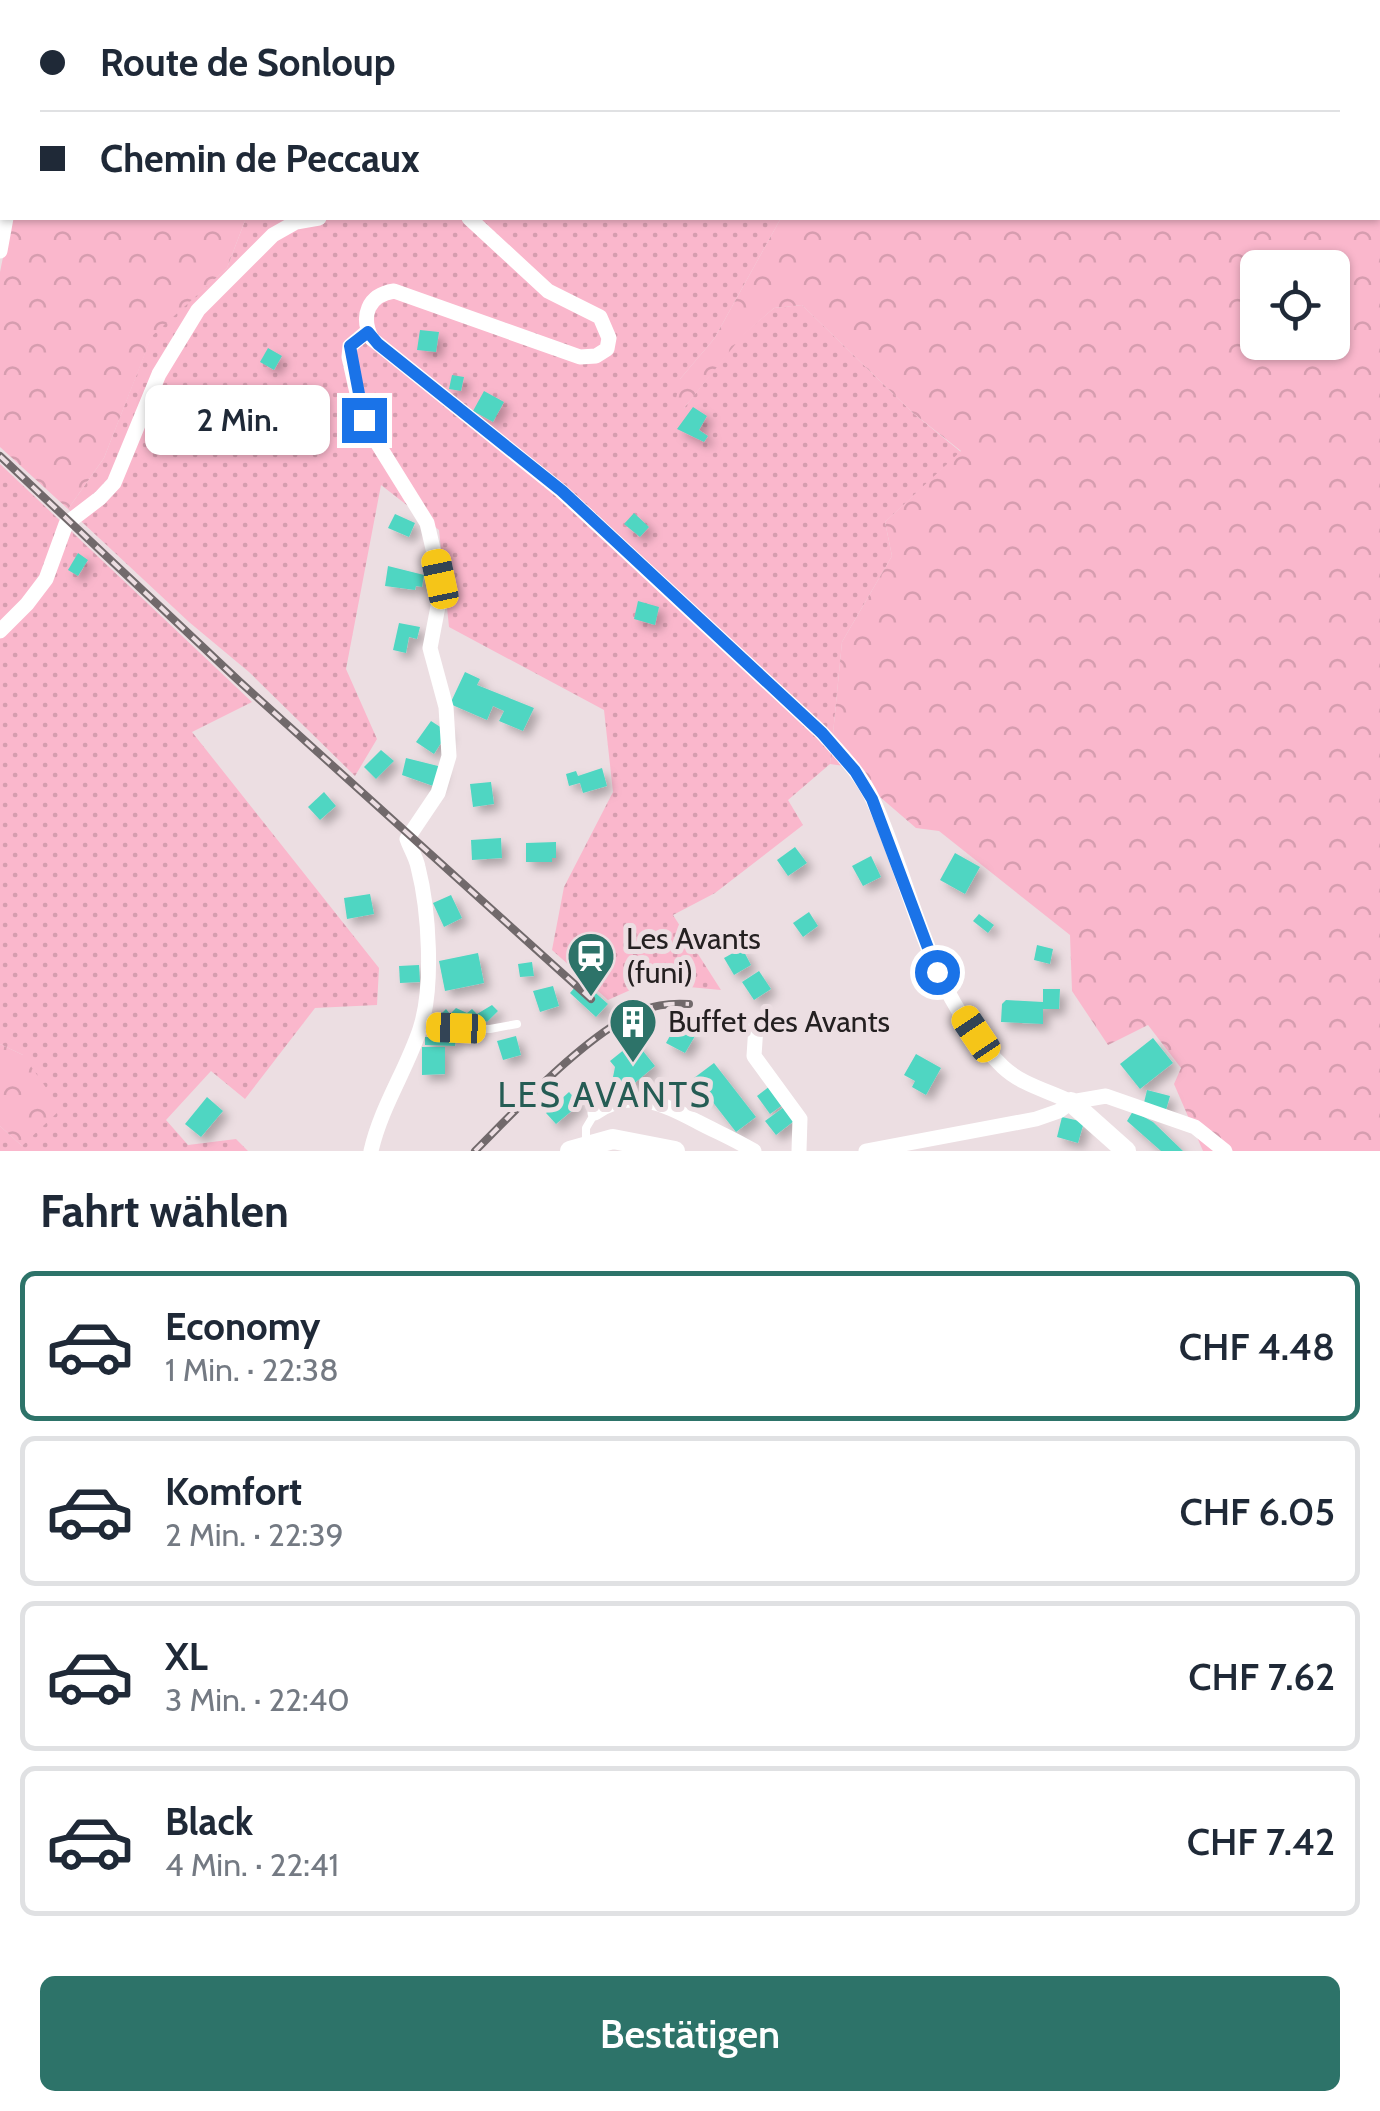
<!DOCTYPE html>
<html lang="de">
<meta charset="utf-8">
<style>
body{margin:0;font-family:Cabin,sans-serif;background:#f2f2f3;color:#1f2937;height:100vh;display:flex;flex-direction:column;font-size:38px;white-space:nowrap}
*{box-sizing:border-box;margin:0}
p{font-size:32px;color:#747a83}
.icon{flex:none;width:55px;height:55px;fill:none;stroke:currentColor;stroke-width:2;stroke-linecap:round;stroke-linejoin:round}
.map{position:relative;height:1151px;overflow:hidden}
.sheet{display:flex;flex-direction:column;background:#fff;flex:1}
.sheet>*{flex:none}
.top-card{position:absolute;left:0px;top:0px;width:1380px;height:220px;box-shadow:0 2px 8px #0004;display:grid;align-content:center;height:220px;padding:0 40px;background:#fff}
.buttons{position:absolute;left:1240px;top:250px;display:grid;gap:20px}
.buttons a{display:grid;place-items:center;width:110px;height:110px;border-radius:15px;background:#fff;box-shadow:0 2px 8px #0004;font-size:50px}
.end{position:absolute;width:45px;height:45px;margin:-22px;border:12px solid #1a73e8;background:#fff;box-shadow:0 0 0 5px #fff}
.from{border-radius:50%}
.bubble{position:absolute;height:70px;border-radius:15px;background:#fff;box-shadow:0 2px 8px #0004;font-size:32px;font-weight:600;line-height:70px;text-align:center}
.car{position:absolute;width:30px;height:60px;margin:-30px -15px;border-radius:12px;box-shadow:0 0 8px 2px #0007;background:linear-gradient(#f5c518 24%,#345 0 40%,#f5c518 0 76%,#345 0 86%,#f5c518 0)}
.top-card b{display:flex;align-items:center;gap:35px;height:95px;font-size:38px}
.top-card b+b{border-top:2px solid #e0e1e3}
.top-card i{width:25px;height:25px;background:#1f2937}
ul{padding:0;list-style:none}
li{display:flex;align-items:center;gap:30px;height:150px;margin:0 20px 15px;padding:0 20px;border:5px solid #e0e1e3;border-radius:15px}
li div{flex:1}
li b{display:block;font-size:38px}
li em{font-style:normal;font-weight:600}
li.active{border-color:#2d7369}
li>.icon{width:90px;height:90px;stroke-width:1.5}
h2{padding:0 40px;font-size:45px;line-height:120px}
.primary-button{display:flex;gap:20px;margin-top:auto;padding:20px 40px}
.primary-button a{flex:1;height:115px;border-radius:15px;background:#2d7369;color:#fff;font-size:40px;font-weight:600;line-height:115px;text-align:center}
.map>svg:first-child{display:block}
.grass{fill:url(#grass-dots)}
.forest{fill:url(#forest-crowns);fill-rule:evenodd}
.building{fill:#4fd6c2;filter:url(#shadow)}
.lines{fill:none;stroke-linecap:round;stroke-linejoin:round}
.service{stroke:#fff;stroke-width:8}
.minor{stroke:#fff;stroke-width:15}
.tertiary{stroke:#fff;stroke-width:20}
.rail-casing{stroke:#71696b;stroke-width:8}
.rail{stroke:#ecdee2;stroke-width:4;stroke-dasharray:11;stroke-linecap:butt}
.route{stroke:#1a73e8;stroke-width:12}
.labels{text-anchor:middle;stroke-width:10;stroke-linejoin:round;paint-order:stroke}
.poi-label{font-size:30px;fill:#242021;stroke:#ecdee2;text-anchor:start}
.quarter-label{font-size:35px;letter-spacing:2.5px;fill:#255c54;stroke:#ecdee2}
</style>
<div class="map">
<svg width="1380" height="1151" viewBox="0 0 1380 1151">
<defs>
<pattern id="grass-dots" width="8" height="8" patternUnits="userSpaceOnUse" patternTransform="scale(2.5)"><rect width="8" height="8" fill="#fab7cc"/><path d="M2 2h.1M6 6h.1" fill="none" stroke="#d69daf" stroke-width="1.8" stroke-linecap="round"/></pattern>
<pattern id="forest-crowns" width="20" height="18" patternUnits="userSpaceOnUse" patternTransform="scale(2.5)"><rect width="20" height="18" fill="#fab7cc"/><path d="M2 6a3 3 0 1 1 6 0M12 15a3 3 0 1 1 6 0" fill="none" stroke="#d69daf"/></pattern>
<filter id="shadow"><feDropShadow dx="6" dy="6" stdDeviation="5" flood-color="#0004"/></filter>
</defs>
<rect width="100%" height="100%" fill="#ecdee2"/>
<g class="grass">
<polygon points="75,0 621,0 75,2"/>
<polygon points="246,218 781,218 714,339 680,379 684,408 741,336 774,308 802,305 913,413 961,452 885,522 892,556 842,642 830,764 788,800 803,825 715,893 673,915 721,990 646,983 608,1000 552,950 564,887 613,792 604,710 449,627 439,530 381,485 346,669 377,739 355,776 249,672 189,622 68,509 104,458 152,335 227,268"/>
<polygon points="0,464 252,702 192,732 379,968 377,1005 315,1008 245,1099 211,1071 166,1120 188,1145 236,1139 248,1151 0,1151 0,1126 22,1146 23,1055 0,1044"/>
</g>
<g class="forest">
<path d="M621,0H1380V1151H1203L1174,1084L1181,1068L1148,1025L1108,1045L1072,991L1070,935L939,831L916,828L844,766L830,764L842,642L892,556L885,522L961,451L913,413L802,305L774,308L742,336L684,408L678,409L676,399L680,379L714,339L781,218H1378V2H620ZM1258,268H1332V342H1258Z"/>
<polygon points="11,218 246,218 227,268 152,336 104,458 68,509 0,447 0,272"/>
<polygon points="0,1044 23,1055 61,1109 22,1146 0,1126"/>
</g>
<g class="building">
<polygon points="420,330 439,332 436,352 417,350"/>
<polygon points="268,348 282,356 274,370 260,362"/>
<polygon points="452,375 464,377 461,391 449,389"/>
<polygon points="484,391 504,402 493,422 473,411"/>
<polygon points="256,396 264,414 244,423 236,406"/>
<polygon points="693,407 707,416 699,430 708,436 704,442 677,429"/>
<polygon points="634,513 649,527 640,537 624,524"/>
<polygon points="395,514 415,523 409,537 388,528"/>
<polygon points="78,553 88,560 78,576 68,570"/>
<polygon points="388,566 424,575 422,587 416,586 415,590 385,586"/>
<polygon points="638,601 659,607 655,625 634,619"/>
<polygon points="399,623 420,627 417,639 409,637 406,653 393,650"/>
<polygon points="465,672 480,679 477,685 534,708 523,731 499,721 504,711 493,706 487,720 450,704"/>
<polygon points="431,721 448,732 434,754 416,742"/>
<polygon points="381,750 394,761 376,779 364,767"/>
<polygon points="406,758 442,767 436,787 402,775"/>
<polygon points="602,768 607,786 583,793 580,783 569,786 566,774 576,771 578,776"/>
<polygon points="491,782 494,804 473,807 470,784"/>
<polygon points="324,792 336,806 320,820 308,807"/>
<polygon points="501,838 502,858 472,860 471,840"/>
<polygon points="556,842 556,858 552,858 552,862 526,862 526,843"/>
<polygon points="795,847 807,863 788,876 777,860"/>
<polygon points="955,853 980,867 965,894 940,880"/>
<polygon points="871,856 881,877 863,886 852,866"/>
<polygon points="370,894 374,914 347,919 344,898"/>
<polygon points="451,895 462,918 444,927 433,903"/>
<polygon points="809,912 818,926 803,937 793,923"/>
<polygon points="979,914 994,925 988,933 973,921"/>
<polygon points="1037,945 1053,949 1050,964 1034,960"/>
<polygon points="742,948 751,965 734,975 724,958"/>
<polygon points="478,953 484,983 445,991 439,961"/>
<polygon points="532,962 534,976 520,977 518,964"/>
<polygon points="419,965 420,982 400,983 399,966"/>
<polygon points="759,971 771,989 754,1000 742,982"/>
<polygon points="581,980 608,1004 596,1017 570,993"/>
<polygon points="553,986 559,1006 540,1012 533,991"/>
<polygon points="1043,989 1060,989 1059,1009 1043,1009 1043,1024 1001,1022 1002,1004 1006,1000 1043,1002"/>
<polygon points="492,1005 498,1011 487,1022 482,1018 477,1023 473,1018 468,1023 464,1019 458,1025 454,1020 450,1024 446,1020 441,1024 436,1019 446,1009 450,1014 456,1008 467,1013 472,1009 477,1014"/>
<polygon points="676,1025 695,1036 685,1053 666,1043"/>
<polygon points="516,1036 521,1055 503,1060 497,1041"/>
<polygon points="425,1037 456,1038 455,1046 425,1045"/>
<polygon points="1153,1038 1173,1063 1140,1089 1120,1064"/>
<polygon points="635,1041 655,1066 631,1086 627,1082 618,1083 613,1077 615,1067 610,1061"/>
<polygon points="422,1047 445,1047 445,1074 422,1075"/>
<polygon points="916,1054 941,1068 926,1095 912,1087 915,1081 904,1075"/>
<polygon points="714,1063 756,1117 736,1132 694,1078"/>
<polygon points="770,1086 784,1104 770,1114 757,1096"/>
<polygon points="1147,1090 1170,1096 1166,1110 1143,1107"/>
<polygon points="569,1092 580,1104 556,1124 546,1113"/>
<polygon points="207,1097 223,1111 201,1137 185,1124"/>
<polygon points="784,1107 794,1121 776,1135 765,1121"/>
<polygon points="1133,1111 1153,1122 1183,1151 1161,1151 1127,1121"/>
<polygon points="1062,1117 1084,1122 1078,1143 1057,1137"/>
</g>
<g class="lines">
<g class="service">
<polyline points="421,1027 490,1029 517,1024"/>
<polyline points="586,1144 586,1128 595,1113"/>
</g>
<g class="minor">
<polyline points="71,2 72,0"/>
<polyline points="0,164 2,164"/>
<path d="M469,218L548,291L600,317L609,338L607,349L596,356L580,357L394,291C368,295 360,316 372,339L561,491L822,733C841,754 861,774 873,800C914,890 928,996 1003,1067C1022,1085 1049,1091 1071,1102"/>
<polyline points="0,251 6,218"/>
<path d="M368,331L350,346L349,357L363,420L427,523L440,579V596L430,648L446,707L449,756L438,793L407,839C410,848 416,857 418,867C429,910 434,987 420,1029C406,1071 381,1107 371,1151"/>
<polyline points="0,631 27,604 46,579 66,524 100,498 114,483 159,374 198,310 273,235 296,222 319,218"/>
<polyline points="756,1026 754,1056 800,1119 799,1151"/>
<path d="M595,1113C631,1087 663,1104 698,1122C717,1132 736,1140 754,1151"/>
<polyline points="866,1151 1036,1119 1059,1111 1071,1102 1106,1096 1195,1127 1225,1151"/>
</g>
<g class="tertiary">
<polyline points="1071,1102 1126,1151"/>
<polyline points="570,1151 613,1139 675,1151"/>
</g>
<g class="rail-casing">
<g id="rail">
<polyline points="0,456 239,681 591,999"/>
<path d="M475,1151C516,1110 590,1030 643,1010C658,1004 673,1003 689,1004"/>
</g>
</g>
<use href="#rail" class="rail"/>
</g>
<g class="lines">
<polyline class="route" points="364,420 350,346 368,332 378,344 562,491 822,733 855,771 872,799 937,972"/>
</g>
<defs>
<g id="station-pin" transform="scale(2.5)"><path d="M0 17L-7.5 6A9.5 9.5 0 1 1 7.5 6Z" fill="#2d7369" stroke="#ecdee2"/><path d="M-3-6H3Q5-6 5-4V2Q5 4 3 4L4.5 6H3L1.5 4h-3L-3 6H-4.5L-3 4Q-5 4-5 2V-4Q-5-6-3-6ZM-3.5-4v3h7v-3ZM-3.5 1v1.5H-2V1ZM2 1v1.5H3.5V1Z" fill="#fff"/></g>
<g id="building-pin" transform="scale(2.5)"><path d="M0 17L-7.5 6A9.5 9.5 0 1 1 7.5 6Z" fill="#2d7369" stroke="#ecdee2"/><path d="M-4-6H4V6H1V3H-1V6H-4ZM-2.5-4.3h1.7v1.8h-1.7ZM.8-4.3h1.7v1.8H.8ZM-2.5-1h1.7V.8h-1.7ZM.8-1h1.7V.8H.8Z" fill="#fff"/></g>
</defs>
<g fill-rule="evenodd">
<use href="#station-pin" x="591" y="956"/>
<use href="#building-pin" x="633" y="1022"/>
</g>
<g class="labels">
<g class="poi-label">
<text x="626" y="949">Les Avants<tspan x="626" dy="34">(funi)</tspan></text>
<text x="668" y="1032">Buffet des Avants</text>
</g>
<g class="quarter-label">
<text x="605" y="1107">LES AVANTS</text>
</g>
</g>
</svg>
<div class="buttons">
<a><svg class="icon" aria-label="locate" viewBox="0 0 24 24"><circle cx="12" cy="12" r="6"/><path d="M12 2v4M12 18v4M2 12h4M18 12h4"/></svg></a>
</div>
<i class="end from" style="left:937px;top:972px"></i>
<i class="end" style="left:364px;top:420px"></i>
<div class="bubble" style="left:145px;top:385px;width:185px">2 Min.</div>
<i class="car" style="left:440px;top:579px;rotate:348deg"></i>
<i class="car" style="left:456px;top:1028px;rotate:272deg"></i>
<i class="car" style="left:976px;top:1034px;rotate:326deg"></i>
<div class="top-card">
<b><i class="from"></i>Route de Sonloup</b>
<b><i></i>Chemin de Peccaux</b>
</div>
</div>
<section class="sheet">
<h2>Fahrt wählen</h2>
<ul>
<li class="active"><svg class="icon" aria-label="car" viewBox="0 0 24 24"><path d="M5 17H2v-5l4-1 3-4h7l3 4 3 1v5h-3M9 17h6M6 11h13"/><circle cx="7" cy="17" r="2"/><circle cx="17" cy="17" r="2"/></svg><div><b>Economy</b><p>1 Min. · 22:38</p></div><em>CHF 4.48</em></li>
<li><svg class="icon" aria-label="car" viewBox="0 0 24 24"><path d="M5 17H2v-5l4-1 3-4h7l3 4 3 1v5h-3M9 17h6M6 11h13"/><circle cx="7" cy="17" r="2"/><circle cx="17" cy="17" r="2"/></svg><div><b>Komfort</b><p>2 Min. · 22:39</p></div><em>CHF 6.05</em></li>
<li><svg class="icon" aria-label="car" viewBox="0 0 24 24"><path d="M5 17H2v-5l4-1 3-4h7l3 4 3 1v5h-3M9 17h6M6 11h13"/><circle cx="7" cy="17" r="2"/><circle cx="17" cy="17" r="2"/></svg><div><b>XL</b><p>3 Min. · 22:40</p></div><em>CHF 7.62</em></li>
<li><svg class="icon" aria-label="car" viewBox="0 0 24 24"><path d="M5 17H2v-5l4-1 3-4h7l3 4 3 1v5h-3M9 17h6M6 11h13"/><circle cx="7" cy="17" r="2"/><circle cx="17" cy="17" r="2"/></svg><div><b>Black</b><p>4 Min. · 22:41</p></div><em>CHF 7.42</em></li>
</ul>
<div class="primary-button"><a>Bestätigen</a></div>
</section>
